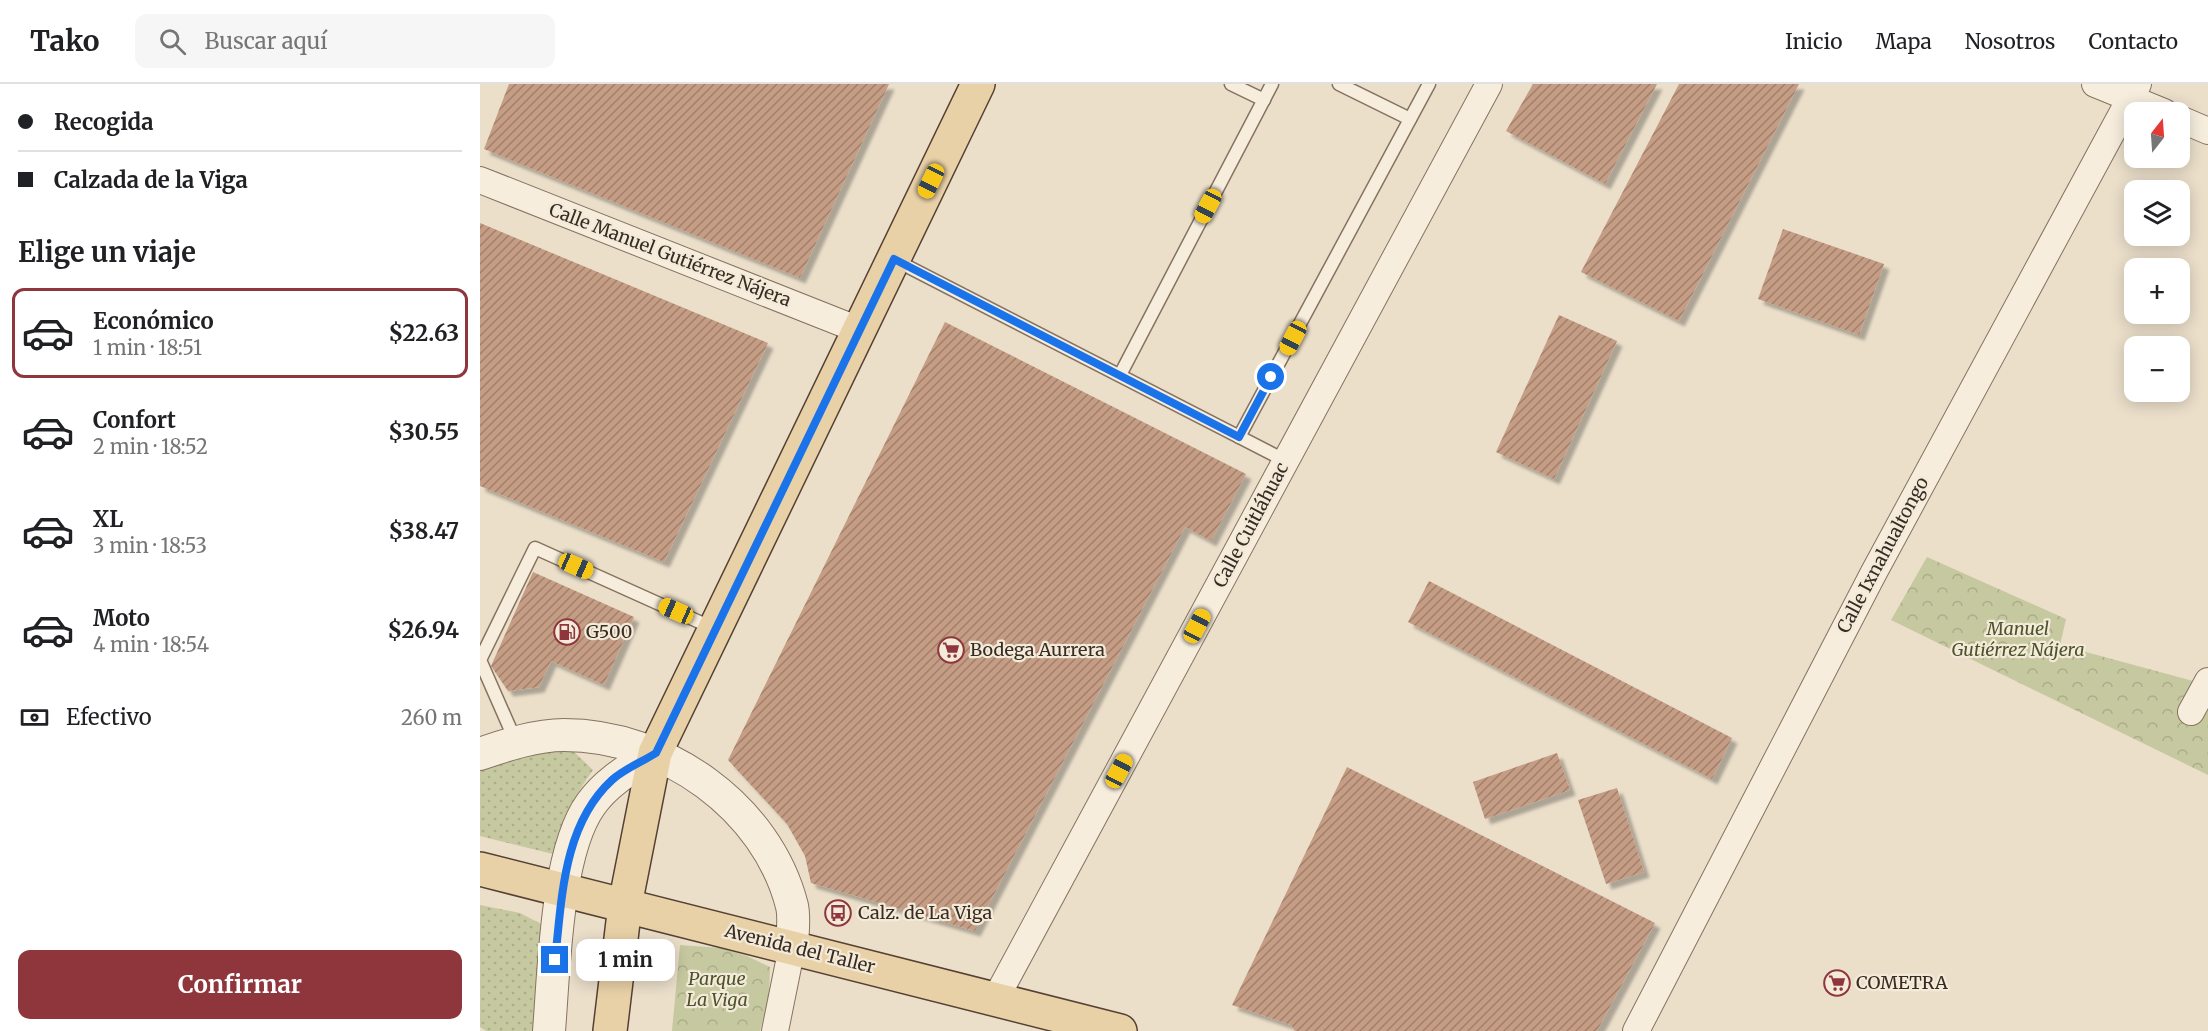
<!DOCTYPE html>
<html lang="es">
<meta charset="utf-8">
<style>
body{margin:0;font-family:Merriweather,serif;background:#f6f6f6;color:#202124;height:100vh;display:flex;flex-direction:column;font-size:22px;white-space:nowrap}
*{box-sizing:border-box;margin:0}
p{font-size:20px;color:#757577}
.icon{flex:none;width:33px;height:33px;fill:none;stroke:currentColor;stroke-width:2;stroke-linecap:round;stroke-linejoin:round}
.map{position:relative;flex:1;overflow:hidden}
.sheet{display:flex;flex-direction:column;background:#fff;width:480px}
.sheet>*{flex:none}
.top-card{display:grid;align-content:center;height:132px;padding:0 18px;background:#fff}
.needle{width:39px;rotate:17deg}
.fabs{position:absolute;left:1644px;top:18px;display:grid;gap:12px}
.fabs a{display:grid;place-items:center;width:66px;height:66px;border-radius:12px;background:#fff;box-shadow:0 3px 15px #0003;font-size:30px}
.end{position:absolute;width:27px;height:27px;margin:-14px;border:8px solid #1a73e8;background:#fff;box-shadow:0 0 0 3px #fff}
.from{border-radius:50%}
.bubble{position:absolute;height:42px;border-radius:12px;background:#fff;box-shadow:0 3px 15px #0003;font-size:20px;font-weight:700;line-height:42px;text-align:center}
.car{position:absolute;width:18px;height:36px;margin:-18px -9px;border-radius:8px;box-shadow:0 0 4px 2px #0007;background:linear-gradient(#f5c518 24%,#345 0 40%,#f5c518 0 76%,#345 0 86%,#f5c518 0)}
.top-card b{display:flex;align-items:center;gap:21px;height:57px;font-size:22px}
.top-card b+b{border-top:2px solid #e0e0e0}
.top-card i{width:15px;height:15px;background:#202124}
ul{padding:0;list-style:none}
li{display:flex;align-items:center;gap:18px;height:90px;margin:0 12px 9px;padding:0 6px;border:3px solid transparent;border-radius:12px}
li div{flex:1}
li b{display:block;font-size:22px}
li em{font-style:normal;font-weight:700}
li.on{border-color:#8f363c}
li>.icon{width:54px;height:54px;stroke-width:1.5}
h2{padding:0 18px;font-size:27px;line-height:72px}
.pay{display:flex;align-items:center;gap:15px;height:66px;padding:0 18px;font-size:22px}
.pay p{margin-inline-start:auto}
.button{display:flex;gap:12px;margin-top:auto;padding:12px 18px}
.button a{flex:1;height:69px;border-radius:12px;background:#8f363c;color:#fff;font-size:24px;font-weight:700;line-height:69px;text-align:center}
header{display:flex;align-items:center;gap:36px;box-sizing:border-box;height:84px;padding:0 30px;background:#fff;border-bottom:2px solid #e0e0e0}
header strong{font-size:28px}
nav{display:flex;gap:33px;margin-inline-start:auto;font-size:21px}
.search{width:420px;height:54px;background:#f6f6f6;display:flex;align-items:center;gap:15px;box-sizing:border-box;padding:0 21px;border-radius:12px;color:#757577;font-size:22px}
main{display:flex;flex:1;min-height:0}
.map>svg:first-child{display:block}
.grass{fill:url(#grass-dots)}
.park{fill:url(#park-crowns)}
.building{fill:url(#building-hatch);filter:url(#shadow)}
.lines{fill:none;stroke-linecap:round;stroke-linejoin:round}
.service-casing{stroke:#867260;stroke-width:15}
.minor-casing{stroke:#867260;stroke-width:28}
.tertiary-casing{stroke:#867260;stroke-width:34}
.primary-casing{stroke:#554134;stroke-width:36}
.service{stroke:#f6eddd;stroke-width:12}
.minor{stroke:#f6eddd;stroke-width:26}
.tertiary{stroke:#f6eddd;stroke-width:32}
.primary{stroke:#e9d1a7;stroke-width:33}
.route{stroke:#1a73e8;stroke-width:8}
.labels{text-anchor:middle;stroke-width:4.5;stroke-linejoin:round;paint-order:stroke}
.street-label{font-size:18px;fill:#382c22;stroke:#f3ead9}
.park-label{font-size:18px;font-style:italic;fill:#4b532b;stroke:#f3ead9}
.poi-label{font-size:18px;fill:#382c22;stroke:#f3ead9;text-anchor:start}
</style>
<header>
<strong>Tako</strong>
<div class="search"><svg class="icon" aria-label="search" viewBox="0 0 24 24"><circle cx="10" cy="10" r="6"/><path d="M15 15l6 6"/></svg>Buscar aquí</div>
<nav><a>Inicio</a><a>Mapa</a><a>Nosotros</a><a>Contacto</a></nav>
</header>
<main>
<section class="sheet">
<div class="top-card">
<b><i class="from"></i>Recogida</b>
<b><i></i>Calzada de la Viga</b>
</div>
<h2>Elige un viaje</h2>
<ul>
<li class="on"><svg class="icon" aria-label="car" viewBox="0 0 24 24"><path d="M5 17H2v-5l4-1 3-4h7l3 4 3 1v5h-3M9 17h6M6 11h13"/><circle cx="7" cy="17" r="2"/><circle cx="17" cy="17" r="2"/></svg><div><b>Económico</b><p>1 min · 18:51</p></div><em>$22.63</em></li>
<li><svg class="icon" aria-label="car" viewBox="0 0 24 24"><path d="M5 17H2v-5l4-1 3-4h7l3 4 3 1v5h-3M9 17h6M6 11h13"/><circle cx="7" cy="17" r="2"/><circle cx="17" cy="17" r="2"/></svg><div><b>Confort</b><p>2 min · 18:52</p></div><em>$30.55</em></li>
<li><svg class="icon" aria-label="car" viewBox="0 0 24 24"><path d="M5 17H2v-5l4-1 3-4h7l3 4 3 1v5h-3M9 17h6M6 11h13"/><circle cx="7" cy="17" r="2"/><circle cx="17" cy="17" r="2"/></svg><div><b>XL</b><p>3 min · 18:53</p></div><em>$38.47</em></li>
<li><svg class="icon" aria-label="car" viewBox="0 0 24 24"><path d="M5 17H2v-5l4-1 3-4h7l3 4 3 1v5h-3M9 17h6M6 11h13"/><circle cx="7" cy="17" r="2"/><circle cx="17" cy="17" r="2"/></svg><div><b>Moto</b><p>4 min · 18:54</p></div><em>$26.94</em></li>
</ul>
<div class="pay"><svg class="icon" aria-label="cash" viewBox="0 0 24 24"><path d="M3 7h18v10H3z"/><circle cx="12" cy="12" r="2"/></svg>Efectivo<p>260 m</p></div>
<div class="button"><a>Confirmar</a></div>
</section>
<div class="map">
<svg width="1728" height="947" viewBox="0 0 1728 947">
<defs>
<pattern id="grass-dots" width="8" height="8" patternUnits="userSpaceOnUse" patternTransform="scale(1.5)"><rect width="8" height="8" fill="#c6c89f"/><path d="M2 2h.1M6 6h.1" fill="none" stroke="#abac89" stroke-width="1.8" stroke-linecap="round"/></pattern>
<pattern id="park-crowns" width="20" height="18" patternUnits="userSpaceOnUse" patternTransform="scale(1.5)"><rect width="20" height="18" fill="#c6c89f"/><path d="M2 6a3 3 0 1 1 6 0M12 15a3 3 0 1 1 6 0" fill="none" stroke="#abac89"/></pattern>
<pattern id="building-hatch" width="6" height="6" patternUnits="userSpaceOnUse" patternTransform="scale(1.5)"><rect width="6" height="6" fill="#c59c84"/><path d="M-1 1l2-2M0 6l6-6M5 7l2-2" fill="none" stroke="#a17f6c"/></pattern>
<filter id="shadow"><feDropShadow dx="5.5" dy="5.5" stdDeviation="1.5" flood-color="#0004"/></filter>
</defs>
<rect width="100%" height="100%" fill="#ebdfca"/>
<g class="grass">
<path d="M87,661L113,686C94,712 82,739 73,770L0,752V685L20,676Z"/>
<polygon points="0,821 40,829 69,844 59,947 6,947 0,943"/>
</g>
<g class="park">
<polygon points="1447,473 1586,535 1580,561 1728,601 1728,691 1411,536"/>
<polygon points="200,861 241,864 267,872 290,883 289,912 280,947 192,947"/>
</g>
<g class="building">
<polygon points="29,0 409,0 320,194 4,65"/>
<polygon points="1053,0 1177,0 1125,100 1026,47"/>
<polygon points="1199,0 1319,0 1199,237 1101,188"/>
<polygon points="0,139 288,259 184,478 0,402"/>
<polygon points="1303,145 1404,180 1379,251 1278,215"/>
<polygon points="1079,231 1137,257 1074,395 1016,368"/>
<polygon points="465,238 766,390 731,457 705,443 495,847 331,799 325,772 307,740 248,676"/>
<polygon points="53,488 154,533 124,601 71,577 59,603 28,607 11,582"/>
<polygon points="949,497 1252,654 1232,695 928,538"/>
<polygon points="1077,669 1090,706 1005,735 993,698"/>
<polygon points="867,683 1175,839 1117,947 815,947 811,941 752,921"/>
<polygon points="1137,704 1164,788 1126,800 1098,716"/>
</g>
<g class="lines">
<g class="service-casing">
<g id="service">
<polyline points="751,0 784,16"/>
<polyline points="859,0 930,35"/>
<polyline points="415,176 806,377"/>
<polyline points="640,291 792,0"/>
<polyline points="759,353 949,0"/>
<polyline points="36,658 0,576 55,464 235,545"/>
</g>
</g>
<g class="minor-casing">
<g id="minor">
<polyline points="1615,0 1684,28"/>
<polyline points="1700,35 1728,47"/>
<polyline points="0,96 379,246"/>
<polyline points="1711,628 1728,597"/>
<polyline points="516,914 1009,0"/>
<polyline points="295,947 312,863"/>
<polyline points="1156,947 1393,490 1658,0"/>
</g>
</g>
<g class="tertiary-casing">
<g id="tertiary">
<path d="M0,670C26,661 56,651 84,651C185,651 287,723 312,822C315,835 312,851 312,863"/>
<path d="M69,947C74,887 76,768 111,720C128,696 152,684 175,669"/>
</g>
</g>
<g class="primary-casing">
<g id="primary">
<polyline points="0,785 640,947"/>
<polyline points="130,947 145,821 175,669 498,0"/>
</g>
</g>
<use href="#service" class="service"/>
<use href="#minor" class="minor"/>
<use href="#tertiary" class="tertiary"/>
<use href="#primary" class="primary"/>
</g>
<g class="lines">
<path class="route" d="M75,876C82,814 83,741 132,696C144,685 162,678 176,669L414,175L759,353L791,293"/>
</g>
<defs>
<g id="fuel-ring" transform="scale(1.35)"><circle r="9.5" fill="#f3ead9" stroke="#8f363c" stroke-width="1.5"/><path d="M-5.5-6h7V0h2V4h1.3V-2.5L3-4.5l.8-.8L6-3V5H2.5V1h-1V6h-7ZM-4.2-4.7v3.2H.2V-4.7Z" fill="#8f363c"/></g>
<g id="supermarket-ring" transform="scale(1.35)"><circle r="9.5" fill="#f3ead9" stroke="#8f363c" stroke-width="1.5"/><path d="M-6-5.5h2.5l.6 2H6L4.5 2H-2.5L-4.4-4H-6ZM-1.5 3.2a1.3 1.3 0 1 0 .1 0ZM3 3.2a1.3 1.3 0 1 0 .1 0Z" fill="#8f363c"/></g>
<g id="bus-ring" transform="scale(1.35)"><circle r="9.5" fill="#f3ead9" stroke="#8f363c" stroke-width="1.5"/><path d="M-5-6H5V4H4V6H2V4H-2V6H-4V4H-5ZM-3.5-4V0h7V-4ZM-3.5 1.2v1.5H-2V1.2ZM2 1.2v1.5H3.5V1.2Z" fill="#8f363c"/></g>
</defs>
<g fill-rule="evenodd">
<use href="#fuel-ring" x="87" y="548"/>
<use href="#supermarket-ring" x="471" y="566"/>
<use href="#bus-ring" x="358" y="829"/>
<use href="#supermarket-ring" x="1357" y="899"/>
</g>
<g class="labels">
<g class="street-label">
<text transform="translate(190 171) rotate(21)" y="6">Calle Manuel Gutiérrez Nájera</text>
<text transform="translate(771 441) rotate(-62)" y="6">Calle Cuitláhuac</text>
<text transform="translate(1403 471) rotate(-62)" y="6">Calle Ixnahualtongo</text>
<text transform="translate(320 865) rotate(14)" y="6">Avenida del Taller</text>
</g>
<g class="park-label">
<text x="1538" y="551">Manuel<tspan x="1538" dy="21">Gutiérrez Nájera</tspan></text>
<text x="237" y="901">Parque<tspan x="237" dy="21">La Viga</tspan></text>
</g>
<g class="poi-label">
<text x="106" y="554">G500</text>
<text x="490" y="572">Bodega Aurrera</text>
<text x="378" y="835">Calz. de La Viga</text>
<text x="1376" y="905">COMETRA</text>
</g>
</g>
</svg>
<div class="fabs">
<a><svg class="needle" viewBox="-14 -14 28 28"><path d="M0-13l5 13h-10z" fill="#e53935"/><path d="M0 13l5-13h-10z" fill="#757577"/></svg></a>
<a><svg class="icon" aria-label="layers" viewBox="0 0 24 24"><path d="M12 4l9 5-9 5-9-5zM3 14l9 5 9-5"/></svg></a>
<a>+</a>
<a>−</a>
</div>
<i class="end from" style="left:791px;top:293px"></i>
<i class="end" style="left:75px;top:876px"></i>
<div class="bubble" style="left:96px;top:855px;width:99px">1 min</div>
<i class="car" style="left:451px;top:97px;rotate:206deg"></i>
<i class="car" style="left:728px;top:122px;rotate:208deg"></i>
<i class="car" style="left:813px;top:254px;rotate:208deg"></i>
<i class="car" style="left:96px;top:482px;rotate:114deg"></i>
<i class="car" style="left:196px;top:527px;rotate:294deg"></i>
<i class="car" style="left:717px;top:542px;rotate:28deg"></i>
<i class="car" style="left:639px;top:687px;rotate:28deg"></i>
</div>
</main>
